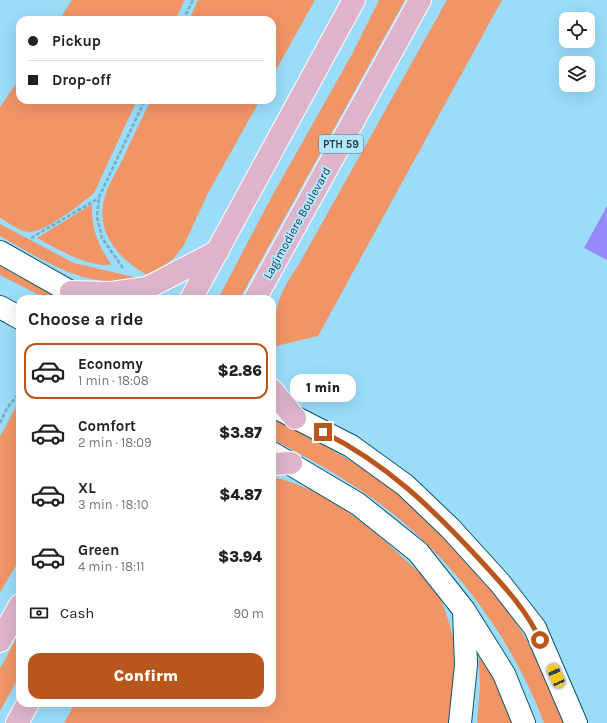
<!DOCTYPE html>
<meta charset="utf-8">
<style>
body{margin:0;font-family:Karla,sans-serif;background:#f2f2f2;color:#222;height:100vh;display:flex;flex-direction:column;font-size:15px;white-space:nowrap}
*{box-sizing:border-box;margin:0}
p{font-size:13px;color:#767676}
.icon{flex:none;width:22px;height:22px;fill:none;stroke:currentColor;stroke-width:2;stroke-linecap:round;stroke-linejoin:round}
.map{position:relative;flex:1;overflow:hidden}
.details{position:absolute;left:16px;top:295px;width:260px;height:412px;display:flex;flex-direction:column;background:#fff;border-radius:12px;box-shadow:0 4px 16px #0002}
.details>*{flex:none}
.hud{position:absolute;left:16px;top:16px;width:260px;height:88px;border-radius:12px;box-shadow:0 4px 16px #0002;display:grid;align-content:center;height:88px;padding:0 12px;background:#fff}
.fabs{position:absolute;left:559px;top:12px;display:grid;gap:8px}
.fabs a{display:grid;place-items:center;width:36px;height:36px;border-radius:8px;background:#fff;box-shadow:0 4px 16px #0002;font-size:20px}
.end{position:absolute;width:18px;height:18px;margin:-9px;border:5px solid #b9561c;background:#fff;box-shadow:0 0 0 2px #fff}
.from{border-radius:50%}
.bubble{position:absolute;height:28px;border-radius:12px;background:#fff;box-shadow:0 4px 16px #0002;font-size:13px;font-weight:800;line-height:28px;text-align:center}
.car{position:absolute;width:12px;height:24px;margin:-12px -6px;border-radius:5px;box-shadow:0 0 3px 1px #0007;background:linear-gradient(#f5c518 24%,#345 0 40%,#f5c518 0 76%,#345 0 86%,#f5c518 0)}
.hud b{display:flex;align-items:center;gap:14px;height:38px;font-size:15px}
.hud b+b{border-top:1px solid #e0e0e0}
.hud i{width:10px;height:10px;background:#222}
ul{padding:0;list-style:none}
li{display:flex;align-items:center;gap:12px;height:56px;margin:0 8px 6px;padding:0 4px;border:2px solid transparent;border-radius:12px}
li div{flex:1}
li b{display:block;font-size:15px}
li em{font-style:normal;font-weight:800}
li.on{border-color:#b9561c}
li>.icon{width:36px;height:36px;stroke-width:1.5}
h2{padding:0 12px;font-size:18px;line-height:48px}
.pay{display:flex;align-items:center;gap:10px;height:44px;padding:0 12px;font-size:15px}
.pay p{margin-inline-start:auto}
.button{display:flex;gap:8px;margin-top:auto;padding:8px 12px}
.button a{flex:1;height:46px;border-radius:12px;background:#b9561c;color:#fff;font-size:16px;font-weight:800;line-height:46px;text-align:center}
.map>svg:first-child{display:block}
.green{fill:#f19567}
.building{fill:#9689f9}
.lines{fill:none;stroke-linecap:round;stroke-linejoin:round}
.minor-casing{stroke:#09556e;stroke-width:24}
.major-casing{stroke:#fff;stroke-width:24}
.path{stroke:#76acc4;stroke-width:2.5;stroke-dasharray:4 2;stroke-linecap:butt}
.minor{stroke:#fff;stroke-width:22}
.major{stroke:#ddb4ca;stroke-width:22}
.route{stroke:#b9561c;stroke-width:5}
.labels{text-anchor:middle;stroke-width:4;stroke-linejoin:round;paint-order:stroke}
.shield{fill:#b3e7fe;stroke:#4f7181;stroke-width:1}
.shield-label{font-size:11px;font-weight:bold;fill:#243f4b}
.street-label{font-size:12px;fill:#243f4b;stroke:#b3e7fe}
</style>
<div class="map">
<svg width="607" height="723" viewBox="0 0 607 723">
<rect width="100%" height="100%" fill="#9adcf9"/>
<g class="green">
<polygon points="72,0 185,0 175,20 59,20"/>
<polygon points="198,0 315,0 272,77 272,20 189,20"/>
<polygon points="379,0 405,0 244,291 239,299 218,299 271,198 351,56"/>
<path d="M447,0H502L318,336L276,346C269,317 281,289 298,266Z"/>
<path d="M20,78V100H137L94,193C82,203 43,234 28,232C19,231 8,222 0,218V107Z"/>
<path d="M151,100H260L208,193L184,245L174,258L165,265L147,275C119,259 94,232 105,196C109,184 116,172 122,161C131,140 141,120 151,100Z"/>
<path d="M92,204C91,228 98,245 111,264C93,270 53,247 37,238Z"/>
<path d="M0,224L74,263L138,278C90,293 40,258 0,236Z"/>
<polygon points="0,266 61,299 47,299 0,275"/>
<polygon points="20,399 20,559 0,592 0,437"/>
<path d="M272,416L360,466L417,508L495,590L531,647L565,723H544C511,636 453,558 379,503C345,478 308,458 272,439Z"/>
<path d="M272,477C326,488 373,529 412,566C422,576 435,586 441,600C450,622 457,648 459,671C460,688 458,706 457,723H64L75,703H272Z"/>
<polygon points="20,631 20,675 0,711 0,669"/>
<polygon points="480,651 516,723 477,723 480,685 478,652"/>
</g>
<polygon class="building" points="607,206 607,260 584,248"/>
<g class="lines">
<g class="minor-casing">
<g id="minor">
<polyline points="0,252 83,299"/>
<polyline points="0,307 20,318"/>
<polyline points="279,409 351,446 405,485 450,528 500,583 535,628 576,723"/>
<polyline points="272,453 358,504 418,552 464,610 504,674 524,723"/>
<polyline points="460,723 466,665 464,611"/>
</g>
</g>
<g class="major-casing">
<g id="major">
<polyline points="71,292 111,293 147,288 218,251"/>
<polyline points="191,299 354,0"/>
<polyline points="255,299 420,0"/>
<polyline points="272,390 295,418"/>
<polyline points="272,464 291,463"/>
<polyline points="0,641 20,605"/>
<polyline points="17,723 28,703"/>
</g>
</g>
<g class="path">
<polyline points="183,20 193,0"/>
<polyline points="31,238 99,198"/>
<polyline points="123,268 102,238 97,217 99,197 145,100"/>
<polyline points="0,423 7,408 20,392"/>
</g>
<use href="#minor" class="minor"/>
<use href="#major" class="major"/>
</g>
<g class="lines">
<path class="route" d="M323,432C387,464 432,508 480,560C502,584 527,610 540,640"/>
</g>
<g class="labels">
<rect class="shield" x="319" y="135" width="44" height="18" rx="3"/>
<g class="shield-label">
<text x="341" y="148">PTH 59</text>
</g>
<g class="street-label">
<text transform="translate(297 223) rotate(-61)" y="4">Lagimodiere Boulevard</text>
</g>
</g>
</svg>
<div class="fabs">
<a><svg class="icon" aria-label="locate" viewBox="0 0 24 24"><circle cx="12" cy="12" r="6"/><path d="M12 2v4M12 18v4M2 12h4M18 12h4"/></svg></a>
<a><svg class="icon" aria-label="layers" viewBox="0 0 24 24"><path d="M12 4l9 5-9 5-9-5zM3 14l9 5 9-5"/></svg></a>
</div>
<i class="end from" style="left:540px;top:640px"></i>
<i class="end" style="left:323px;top:432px"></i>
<div class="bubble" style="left:290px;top:374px;width:66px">1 min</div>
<i class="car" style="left:556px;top:676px;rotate:336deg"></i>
<div class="hud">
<b><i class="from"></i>Pickup</b>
<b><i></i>Drop-off</b>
</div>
<section class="details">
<h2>Choose a ride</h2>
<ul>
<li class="on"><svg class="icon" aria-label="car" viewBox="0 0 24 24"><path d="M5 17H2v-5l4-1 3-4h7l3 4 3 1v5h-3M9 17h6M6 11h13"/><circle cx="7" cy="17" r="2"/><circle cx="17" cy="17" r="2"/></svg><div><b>Economy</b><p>1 min · 18:08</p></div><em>$2.86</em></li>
<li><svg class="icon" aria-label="car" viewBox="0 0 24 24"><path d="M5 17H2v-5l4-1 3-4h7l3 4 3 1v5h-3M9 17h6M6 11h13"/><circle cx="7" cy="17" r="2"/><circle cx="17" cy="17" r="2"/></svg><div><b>Comfort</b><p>2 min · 18:09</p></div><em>$3.87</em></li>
<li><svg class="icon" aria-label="car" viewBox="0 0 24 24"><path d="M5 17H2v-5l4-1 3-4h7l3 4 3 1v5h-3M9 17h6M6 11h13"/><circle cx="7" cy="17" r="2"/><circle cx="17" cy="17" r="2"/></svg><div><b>XL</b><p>3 min · 18:10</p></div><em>$4.87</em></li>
<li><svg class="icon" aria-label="car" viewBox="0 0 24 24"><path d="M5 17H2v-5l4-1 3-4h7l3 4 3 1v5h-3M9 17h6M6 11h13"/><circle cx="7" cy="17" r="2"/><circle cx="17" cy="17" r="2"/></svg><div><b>Green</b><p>4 min · 18:11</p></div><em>$3.94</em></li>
</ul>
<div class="pay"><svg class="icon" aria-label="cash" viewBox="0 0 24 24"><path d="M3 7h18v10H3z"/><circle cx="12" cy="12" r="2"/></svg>Cash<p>90 m</p></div>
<div class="button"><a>Confirm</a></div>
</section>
</div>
